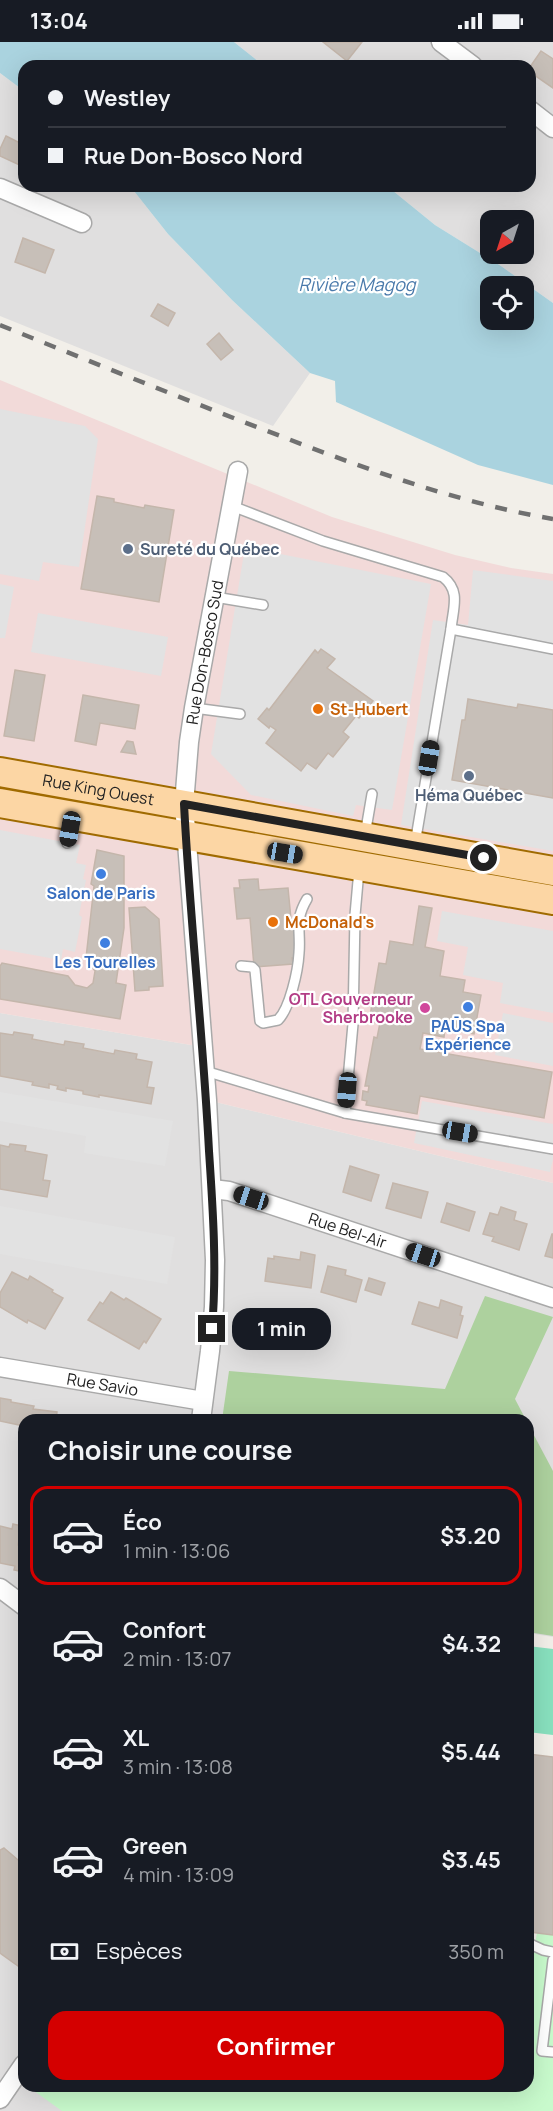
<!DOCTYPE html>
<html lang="fr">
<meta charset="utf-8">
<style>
body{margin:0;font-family:Manrope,sans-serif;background:#20242c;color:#f1f3f6;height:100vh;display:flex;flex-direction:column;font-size:22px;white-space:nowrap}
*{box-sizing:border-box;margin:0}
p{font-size:20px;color:#9ea1a6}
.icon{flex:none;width:33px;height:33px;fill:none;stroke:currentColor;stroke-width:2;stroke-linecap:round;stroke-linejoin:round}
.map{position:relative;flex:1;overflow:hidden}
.drawer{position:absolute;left:18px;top:1372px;width:516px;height:678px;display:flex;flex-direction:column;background:#171b24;border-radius:18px;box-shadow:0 6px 24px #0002}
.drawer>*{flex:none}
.hud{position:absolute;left:18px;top:18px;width:518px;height:132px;border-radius:18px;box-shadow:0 6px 24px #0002;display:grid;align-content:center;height:132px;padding:0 30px;background:#171b24}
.needle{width:39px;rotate:219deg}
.controls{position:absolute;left:480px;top:168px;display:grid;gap:12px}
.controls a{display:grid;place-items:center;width:54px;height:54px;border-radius:12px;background:#171b24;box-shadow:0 6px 24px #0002;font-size:30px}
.end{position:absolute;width:27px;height:27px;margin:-14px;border:8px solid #222;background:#fff;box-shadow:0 0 0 3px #fff}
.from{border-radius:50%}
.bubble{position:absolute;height:42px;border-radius:18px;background:#171b24;box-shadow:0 6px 24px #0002;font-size:20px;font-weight:700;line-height:42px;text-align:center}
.car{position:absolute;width:18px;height:36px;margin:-18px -9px;border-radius:8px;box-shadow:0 0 4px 2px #0007;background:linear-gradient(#222 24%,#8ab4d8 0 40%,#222 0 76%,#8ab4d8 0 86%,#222 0)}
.hud b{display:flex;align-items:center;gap:21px;height:57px;font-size:22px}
.hud b+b{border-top:2px solid #363941}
.hud i{width:15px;height:15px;background:#f1f3f6}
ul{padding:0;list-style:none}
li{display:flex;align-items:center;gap:18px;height:99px;margin:0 12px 9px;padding:0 18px;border:3px solid transparent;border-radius:18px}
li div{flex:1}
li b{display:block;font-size:22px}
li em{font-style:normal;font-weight:700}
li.active{border-color:#d40000}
li>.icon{width:54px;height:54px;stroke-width:1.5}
h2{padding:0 30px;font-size:27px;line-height:72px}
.pay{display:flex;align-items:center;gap:15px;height:66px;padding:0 30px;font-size:22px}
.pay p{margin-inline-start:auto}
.primary-button{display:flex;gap:12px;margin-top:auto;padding:12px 30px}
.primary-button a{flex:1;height:69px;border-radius:18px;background:#d40000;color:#fff;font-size:24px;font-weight:700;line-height:69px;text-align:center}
.status{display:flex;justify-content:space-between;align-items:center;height:42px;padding:0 30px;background:#171b24;direction:ltr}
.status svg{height:16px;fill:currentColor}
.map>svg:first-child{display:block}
.residential{fill:#e0dfdf;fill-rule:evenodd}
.commercial{fill:#f2dad9}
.forest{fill:#add19e}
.park{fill:#c8facc}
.pitch{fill:#88e0be}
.parking{fill:#e2e2e2;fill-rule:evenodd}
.water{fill:#aad3df;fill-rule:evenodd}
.building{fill:#c7bfb8;stroke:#c4b6ab;stroke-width:1.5}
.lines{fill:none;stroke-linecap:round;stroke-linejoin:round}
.service-casing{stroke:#a9a9a9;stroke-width:12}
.minor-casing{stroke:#a9a9a9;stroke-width:21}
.primary-casing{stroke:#a06b00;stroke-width:32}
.service{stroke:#fff;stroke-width:9}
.minor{stroke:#fff;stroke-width:18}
.primary{stroke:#fcd6a4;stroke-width:28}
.rail{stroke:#707070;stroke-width:4.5;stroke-dasharray:12 12;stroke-linecap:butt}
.route{stroke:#222;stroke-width:8}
.service-dot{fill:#5c6f8a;stroke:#fff;stroke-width:2}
.food-dot{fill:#e8710a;stroke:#fff;stroke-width:2}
.shop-dot{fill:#3f7fe0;stroke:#fff;stroke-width:2}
.hotel-dot{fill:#d1479c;stroke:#fff;stroke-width:2}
.labels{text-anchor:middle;stroke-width:4.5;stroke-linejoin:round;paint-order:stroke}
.service-label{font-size:16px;font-weight:bold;fill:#4e5e75;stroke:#fff;text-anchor:start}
.street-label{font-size:16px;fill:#222;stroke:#fff}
.food-label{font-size:16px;font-weight:bold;fill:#c56008;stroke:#fff;text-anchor:start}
.shop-label{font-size:16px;font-weight:bold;fill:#366cbe;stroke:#fff}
.hotel-label{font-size:16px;font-weight:bold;fill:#b23c85;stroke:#fff;text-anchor:end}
.water-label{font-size:18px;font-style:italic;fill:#4a7aab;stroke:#fff}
</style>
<div class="status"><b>13:04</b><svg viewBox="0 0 49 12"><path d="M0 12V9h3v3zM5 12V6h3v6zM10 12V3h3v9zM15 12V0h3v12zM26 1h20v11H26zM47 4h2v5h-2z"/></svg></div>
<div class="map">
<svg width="553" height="2069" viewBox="0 0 553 2069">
<rect width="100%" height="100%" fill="#f2efe9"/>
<g class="residential">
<path d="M234,0H553V261L501,224L435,183L387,144H530V24H264ZM490,178H524V212H490Z"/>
<polygon points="0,31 24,49 24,144 130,144 168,192 232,258 310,331 273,384 0,274"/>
<polygon points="0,971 203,1005 207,1058 553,1141 553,1595 528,1591 528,1378 24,1378 24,2044 528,2044 553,2069 0,2069"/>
</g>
<polygon class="commercial" points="0,338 332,475 455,513 511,526 553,532 553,1141 207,1058 203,1005 0,971"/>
<g class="forest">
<polygon points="485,1254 553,1275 515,1357 526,1378 222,1378 229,1329 445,1347"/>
<polygon points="528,1382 553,1429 553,1594 528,1590"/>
</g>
<polygon class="park" points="537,1891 553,1893 553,2069 62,2069 30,2046 528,2044 528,1940"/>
<polygon class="pitch" points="528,1604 553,1607 553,1693 528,1690"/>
<g class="parking">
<polygon points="0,367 85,384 98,397 79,525 43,520 39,539 0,532"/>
<path d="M245,505L431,542L392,768L356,763L353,774L251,753L211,712ZM321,607L334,617L327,626L372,659L360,676L356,674L343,690L349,695L333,715L328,711L316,727L307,721L301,728L266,701L276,688L270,684L269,686L258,677L267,667L269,668L315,609L318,611Z"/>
<polygon points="473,528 553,539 553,668 517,666 468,657 465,678 462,678 452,737 553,756 553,809 401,783 433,578 468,583"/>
<polygon points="0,542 14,545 5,596 0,596"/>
<polygon points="38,571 168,595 161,634 31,610"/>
<polygon points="0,788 80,803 76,821 86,823 83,837 86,838 79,873 82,875 75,910 63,907 61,918 0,907"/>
<polygon points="442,869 553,889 553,971 500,961 503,941 463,933 468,905 437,899"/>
<polygon points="503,971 553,981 553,1024 495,1013"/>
<polygon points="0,1050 173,1079 165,1124 84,1111 86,1094 0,1079"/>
<polygon points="422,1059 553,1082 553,1117 550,1130 414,1101"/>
<polygon points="0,1164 175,1195 167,1242 0,1212"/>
</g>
<g class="water">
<polygon points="0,0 234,0 264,24 24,24 24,49 0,31"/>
<path d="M130,144H387L435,183L501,224L553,261V443L478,423L336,360L335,339L310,331L232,258L168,192ZM490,244H524V278H490Z"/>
</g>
<g class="building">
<polygon points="323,0 362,0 347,19"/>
<polygon points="541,9 553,17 553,46 530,30 530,25"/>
<polygon points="6,94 24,103 24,125 0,114 0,107"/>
<polygon points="23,196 54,208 45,231 15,220"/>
<polygon points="158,262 175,271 168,284 151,274"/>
<polygon points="219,291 233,308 221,318 207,302"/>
<polygon points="97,454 114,457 114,460 144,466 145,463 174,468 159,560 81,547"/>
<polygon points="321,607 335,617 327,626 373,659 359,676 356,674 343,690 349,695 333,715 328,711 316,727 307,721 301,729 266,701 276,688 270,684 269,686 258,677 267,666 269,668 315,608 318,611"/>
<polygon points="15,628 45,633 34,699 4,694"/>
<polygon points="83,653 139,663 135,687 100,681 96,703 75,699"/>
<polygon points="468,657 517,666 518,662 553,668 553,756 452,738 462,678 465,678"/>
<polygon points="127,699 133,700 136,712 121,710"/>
<polygon points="97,808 124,814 124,886 116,941 126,943 120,977 0,957 0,924 2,921 68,934 75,943 87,946 93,941 95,929 86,916 94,844 91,842"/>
<polygon points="258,837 259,848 288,846 291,877 295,877 295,882 294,882 296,916 292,916 293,922 254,925 250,876 237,877 234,846 240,846 239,838"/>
<polygon points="419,864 432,866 425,905 444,909 440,934 465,938 463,950 481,953 474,992 445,987 444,995 423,991 420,1007 552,1030 544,1076 420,1054 417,1072 366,1063 367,1059 362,1058 363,1049 368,1050 369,1044 365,1044 374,995 377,996 380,981 369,980 379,921 386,922 390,899 413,903"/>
<polygon points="145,865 159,877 163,944 149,945 149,948 135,949 129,866"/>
<polygon points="14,990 33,993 32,997 64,1003 65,999 84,1002 83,1006 114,1012 115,1008 137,1012 136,1017 152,1020 147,1045 154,1046 151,1062 99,1053 99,1055 83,1052 83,1049 66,1046 66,1049 57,1047 58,1044 49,1042 49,1046 32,1043 33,1040 0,1034 0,991 13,993"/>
<polygon points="10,1102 26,1104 25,1109 47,1113 43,1138 50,1139 47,1155 0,1147 0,1103 9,1105"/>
<polygon points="350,1124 379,1133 371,1159 343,1150"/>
<polygon points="393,1141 428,1150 421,1176 386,1166"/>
<polygon points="447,1161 475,1170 469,1189 441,1180"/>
<polygon points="501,1165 516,1170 514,1178 527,1182 519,1208 492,1199 494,1195 483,1192 490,1171 498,1173"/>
<polygon points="552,1192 553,1192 553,1216 545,1214"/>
<polygon points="301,1210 315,1213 311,1246 265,1239 268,1216 274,1217 274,1214 300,1218"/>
<polygon points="328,1224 346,1228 345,1233 362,1238 356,1260 321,1250"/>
<polygon points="12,1230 28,1238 30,1234 53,1248 52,1250 63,1256 45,1287 28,1278 27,1281 0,1265 0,1251"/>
<polygon points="369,1236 385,1241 381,1253 365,1248"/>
<polygon points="111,1250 124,1258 126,1256 161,1277 146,1301 144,1299 139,1307 88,1278 100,1260 103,1262"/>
<polygon points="441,1258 462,1265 460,1273 463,1274 457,1296 412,1282 419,1260 439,1266"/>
<polygon points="0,1356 11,1358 11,1360 34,1364 33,1367 57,1370 56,1378 24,1378 24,1384 0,1379"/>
<polygon points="13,1482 22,1484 18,1503 24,1504 24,1530 14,1528 15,1524 0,1521 0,1484 12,1487"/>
<polygon points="528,1712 553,1715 553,1893 530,1890 532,1872 528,1871"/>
<polygon points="4,1806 24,1823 24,1915 18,1924 0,1911 0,1808"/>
</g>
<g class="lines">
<g class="service-casing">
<g id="service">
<path d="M232,464L323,499L443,535C461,549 453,566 451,587L415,802"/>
<polyline points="215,555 263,563"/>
<polyline points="451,587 553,607"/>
<polyline points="194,666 240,672"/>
<polyline points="365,793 372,752"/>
<polyline points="67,801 72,776"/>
<path d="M241,924L252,925L255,928L260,979L263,981L278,978C290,966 298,929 299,911C301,888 294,879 307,857"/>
<polyline points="205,1029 345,1071 553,1107"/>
<polyline points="345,1071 353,982 355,873 359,828"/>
<polyline points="528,1901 543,1908 553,1910"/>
<polyline points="553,1918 542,2009 553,2010"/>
</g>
</g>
<g class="minor-casing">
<g id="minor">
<polyline points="441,0 473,24"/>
<polyline points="530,68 553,86"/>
<polyline points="0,146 82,181"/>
<path id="s1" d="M212,1147L229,1149L553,1256"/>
<path id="s2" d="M0,1325L203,1359"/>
<path id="s3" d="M201,1378L210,1309L214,1265L215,1218L207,1058L184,762L189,700L194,666L238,429"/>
<polyline points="0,1546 24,1564"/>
<polyline points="0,2057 24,2022"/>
</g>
</g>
<g class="primary-casing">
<g id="primary">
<path id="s4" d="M0,730L553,829"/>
<polyline points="0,761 553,858"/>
</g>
</g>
<use href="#service" class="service"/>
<use href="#minor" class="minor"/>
<use href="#primary" class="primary"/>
<path class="rail" d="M0,283C94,321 188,359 283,395C371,429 460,461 553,477"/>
</g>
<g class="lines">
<path class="route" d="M212,1287C217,1227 213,1168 209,1109C203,993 190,878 184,762L484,816"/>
</g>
<g class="service-dot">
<circle cx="128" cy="507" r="6"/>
<circle cx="469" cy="734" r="6"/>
</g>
<g class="food-dot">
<circle cx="318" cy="667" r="6"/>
<circle cx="273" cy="880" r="6"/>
</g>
<g class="shop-dot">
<circle cx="101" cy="832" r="6"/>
<circle cx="105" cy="901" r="6"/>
<circle cx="468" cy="965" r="6"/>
</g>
<circle class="hotel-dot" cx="425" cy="966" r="6"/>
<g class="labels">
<g class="service-label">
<text x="140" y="513">Sureté du Québec</text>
<text x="469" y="759" text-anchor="middle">Héma Québec</text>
</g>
<g class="street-label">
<text dy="6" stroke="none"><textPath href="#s3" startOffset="771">Rue Don-Bosco Sud</textPath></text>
<text dy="6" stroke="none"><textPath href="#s4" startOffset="100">Rue King Ouest</textPath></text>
<text dy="6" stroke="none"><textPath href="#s1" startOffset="142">Rue Bel-Air</textPath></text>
<text dy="6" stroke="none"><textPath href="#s2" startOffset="104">Rue Savio</textPath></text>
</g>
<g class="food-label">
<text x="330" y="673">St-Hubert</text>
<text x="285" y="886">McDonald's</text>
</g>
<g class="shop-label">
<text x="101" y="857">Salon de Paris</text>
<text x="105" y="926">Les Tourelles</text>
<text x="468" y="990">PAŪS Spa<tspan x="468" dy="18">Expérience</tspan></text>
</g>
<g class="hotel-label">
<text x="413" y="963">OTL Gouverneur<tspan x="413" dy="18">Sherbrooke</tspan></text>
</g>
<g class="water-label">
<text x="357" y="249">Rivière Magog</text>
</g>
</g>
</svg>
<div class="controls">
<a><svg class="needle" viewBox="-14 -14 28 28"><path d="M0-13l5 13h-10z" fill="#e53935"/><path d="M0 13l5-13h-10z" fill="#9ea1a6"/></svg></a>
<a><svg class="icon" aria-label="locate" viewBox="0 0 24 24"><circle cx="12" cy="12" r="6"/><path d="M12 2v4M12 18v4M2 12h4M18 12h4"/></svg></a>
</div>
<i class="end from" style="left:484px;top:816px"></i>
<i class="end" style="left:212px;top:1287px"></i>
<div class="bubble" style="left:232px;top:1266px;width:99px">1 min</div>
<i class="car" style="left:429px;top:716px;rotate:9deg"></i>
<i class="car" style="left:70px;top:787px;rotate:190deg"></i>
<i class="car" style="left:285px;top:811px;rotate:100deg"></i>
<i class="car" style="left:347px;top:1048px;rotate:185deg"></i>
<i class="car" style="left:460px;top:1090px;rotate:100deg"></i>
<i class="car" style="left:251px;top:1156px;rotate:288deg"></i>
<i class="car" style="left:423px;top:1213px;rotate:288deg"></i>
<div class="hud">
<b><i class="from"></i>Westley</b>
<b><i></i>Rue Don-Bosco Nord</b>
</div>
<section class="drawer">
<h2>Choisir une course</h2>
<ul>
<li class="active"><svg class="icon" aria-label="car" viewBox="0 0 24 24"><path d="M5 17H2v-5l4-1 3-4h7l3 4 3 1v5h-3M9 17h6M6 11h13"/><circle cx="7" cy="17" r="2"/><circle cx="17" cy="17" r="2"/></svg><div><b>Éco</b><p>1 min · 13:06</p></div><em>$3.20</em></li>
<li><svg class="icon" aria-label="car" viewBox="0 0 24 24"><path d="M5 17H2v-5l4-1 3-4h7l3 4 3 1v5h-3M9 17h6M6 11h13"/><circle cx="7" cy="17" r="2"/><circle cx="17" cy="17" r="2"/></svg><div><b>Confort</b><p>2 min · 13:07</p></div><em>$4.32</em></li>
<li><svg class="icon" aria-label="car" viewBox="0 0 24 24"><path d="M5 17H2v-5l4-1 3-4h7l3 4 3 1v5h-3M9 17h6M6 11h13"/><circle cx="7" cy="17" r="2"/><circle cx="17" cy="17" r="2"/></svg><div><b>XL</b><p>3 min · 13:08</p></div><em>$5.44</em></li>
<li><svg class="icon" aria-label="car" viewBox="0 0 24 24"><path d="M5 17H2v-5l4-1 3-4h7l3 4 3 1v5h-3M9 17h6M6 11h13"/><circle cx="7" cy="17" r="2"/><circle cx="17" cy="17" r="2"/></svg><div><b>Green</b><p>4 min · 13:09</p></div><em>$3.45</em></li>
</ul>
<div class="pay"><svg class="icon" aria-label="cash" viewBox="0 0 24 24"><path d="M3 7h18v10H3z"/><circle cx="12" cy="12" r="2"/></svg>Espèces<p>350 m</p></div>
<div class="primary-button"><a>Confirmer</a></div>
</section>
</div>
